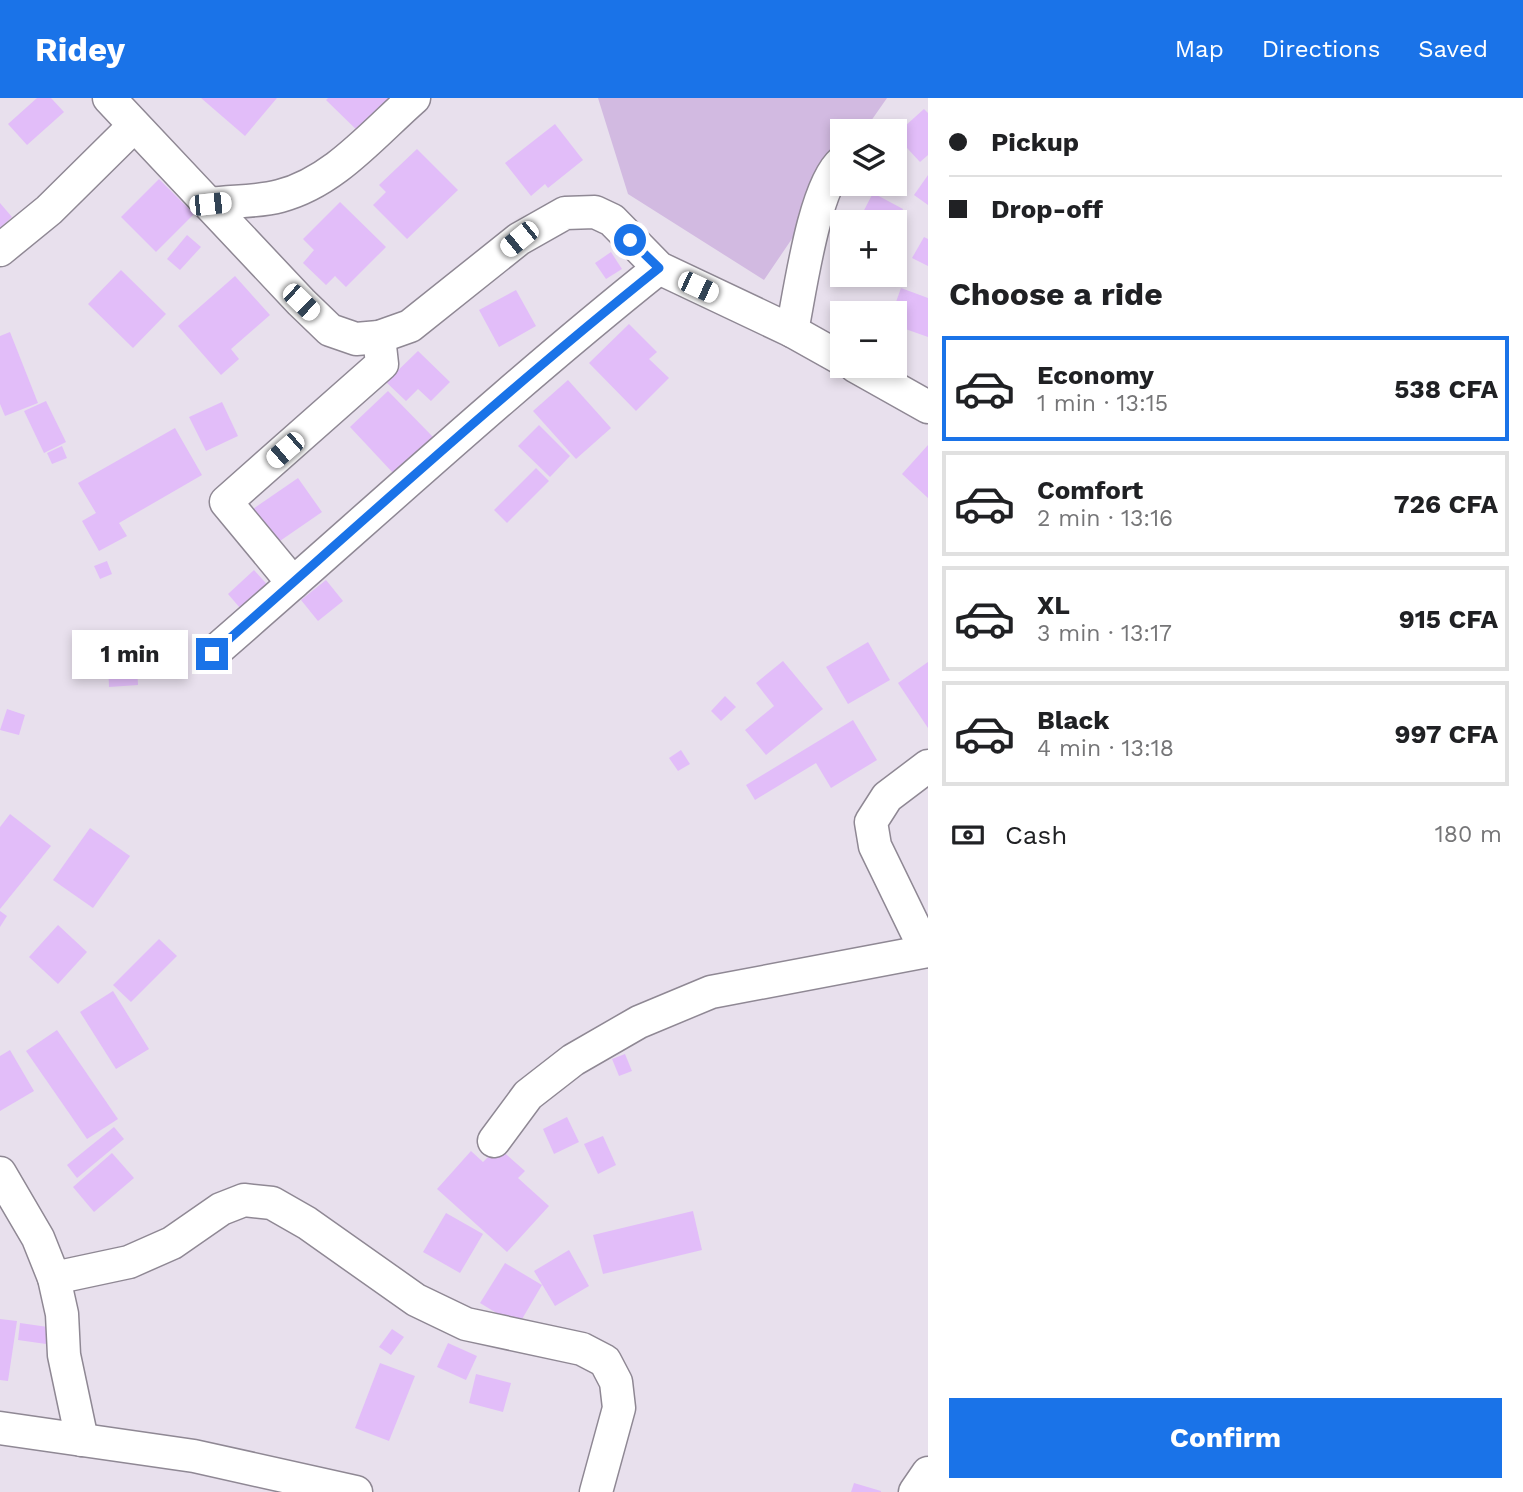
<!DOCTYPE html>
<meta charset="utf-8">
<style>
body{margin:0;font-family:"Work Sans",sans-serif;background:#f6f6f6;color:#202124;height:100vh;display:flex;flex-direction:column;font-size:26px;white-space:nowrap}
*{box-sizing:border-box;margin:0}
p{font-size:23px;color:#757577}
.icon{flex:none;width:38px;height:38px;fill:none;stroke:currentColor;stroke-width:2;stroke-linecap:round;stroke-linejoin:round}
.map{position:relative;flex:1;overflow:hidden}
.side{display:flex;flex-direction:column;background:#fff;width:595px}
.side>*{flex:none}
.top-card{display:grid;align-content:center;height:154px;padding:0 21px;background:#fff}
.controls{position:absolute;left:830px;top:21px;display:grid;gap:14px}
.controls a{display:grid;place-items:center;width:77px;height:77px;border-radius:0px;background:#fff;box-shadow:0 4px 10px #0003;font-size:35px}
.end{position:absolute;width:32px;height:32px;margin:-16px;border:9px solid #1a73e8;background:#fff;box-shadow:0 0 0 4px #fff}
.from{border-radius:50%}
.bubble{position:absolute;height:49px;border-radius:0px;background:#fff;box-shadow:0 4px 10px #0003;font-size:23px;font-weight:700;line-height:49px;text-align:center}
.car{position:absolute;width:21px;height:42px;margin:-21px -10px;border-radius:9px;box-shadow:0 0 5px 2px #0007;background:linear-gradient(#fff 24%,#345 0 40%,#fff 0 76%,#345 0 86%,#fff 0)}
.top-card b{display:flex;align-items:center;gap:24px;height:66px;font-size:26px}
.top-card b+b{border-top:2px solid #e0e0e0}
.top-card i{width:18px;height:18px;background:#202124}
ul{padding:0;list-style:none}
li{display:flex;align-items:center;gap:21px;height:105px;margin:0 14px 10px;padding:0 7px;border:4px solid #e0e0e0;border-radius:0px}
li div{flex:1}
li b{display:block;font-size:26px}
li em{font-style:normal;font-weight:700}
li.active{border-color:#1a73e8}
li>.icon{width:63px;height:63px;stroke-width:1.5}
h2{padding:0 21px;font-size:32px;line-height:84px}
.pay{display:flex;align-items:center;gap:18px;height:77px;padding:0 21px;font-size:26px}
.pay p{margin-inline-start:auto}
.button{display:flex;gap:14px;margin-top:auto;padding:14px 21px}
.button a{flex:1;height:80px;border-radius:0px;background:#1a73e8;color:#fff;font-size:28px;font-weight:700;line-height:80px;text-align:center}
header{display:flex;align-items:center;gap:42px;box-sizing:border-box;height:98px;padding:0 35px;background:#1a73e8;color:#fff}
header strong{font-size:33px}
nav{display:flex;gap:38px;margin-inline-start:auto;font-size:24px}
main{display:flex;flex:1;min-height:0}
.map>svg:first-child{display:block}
.green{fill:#d2bae1}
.building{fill:#e2bdf9}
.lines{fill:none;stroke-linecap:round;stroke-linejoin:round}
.minor-casing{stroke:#8f8894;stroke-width:35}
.minor{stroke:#fff;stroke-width:32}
.route{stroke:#1a73e8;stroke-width:9}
</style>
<header>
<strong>Ridey</strong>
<nav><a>Map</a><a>Directions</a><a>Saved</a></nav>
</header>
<main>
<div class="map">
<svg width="928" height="1394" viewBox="0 0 928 1394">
<rect width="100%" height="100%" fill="#e8e0ed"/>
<polygon class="green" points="598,0 887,0 864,33 842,33 842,67 764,182 628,96"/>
<g class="building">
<polygon points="37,0 51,0 64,14 27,47 8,26"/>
<polygon points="201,0 277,0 245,38"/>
<polygon points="328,0 392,0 364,39 326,2"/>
<polygon points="924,11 928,15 928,57 920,64 895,37"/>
<polygon points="555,26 583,62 548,90 545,86 531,98 505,65"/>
<polygon points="417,51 458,92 407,141 373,107 386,94 379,87"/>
<polygon points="928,77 928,107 914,97"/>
<polygon points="159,81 194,116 156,154 121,119"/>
<polygon points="873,95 903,111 894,128 894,124 845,124 851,113 861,118"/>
<polygon points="340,104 386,149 346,189 335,178 326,187 303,165 314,152 303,141"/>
<polygon points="0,105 12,119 0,130"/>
<polygon points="842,130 842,145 835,142"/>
<polygon points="187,137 201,149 180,172 167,161"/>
<polygon points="924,139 928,141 928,168 912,160"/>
<polygon points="611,154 622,171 606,181 595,165"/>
<polygon points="121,172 166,216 133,250 88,206"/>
<polygon points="235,178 270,217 231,251 239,261 221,277 178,228"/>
<polygon points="901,190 928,200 928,239 894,227 894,215 892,215"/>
<polygon points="516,192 536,228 499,249 479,212"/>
<polygon points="629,226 657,254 649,261 669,280 636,313 589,265"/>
<polygon points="10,234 38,305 5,318 0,306 0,238"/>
<polygon points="418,253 450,284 431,303 418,291 406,303 386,284"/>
<polygon points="568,282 611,330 576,361 533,313"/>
<polygon points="388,293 433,339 394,376 350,329"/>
<polygon points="46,303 66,344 44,355 24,313"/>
<polygon points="222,304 238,338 206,353 189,319"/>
<polygon points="539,327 570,358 550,379 518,348"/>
<polygon points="175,330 202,377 119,425 127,438 99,453 82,423 96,415 78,385"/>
<polygon points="928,347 928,400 902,376"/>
<polygon points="62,348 67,360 52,366 47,355"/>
<polygon points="536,370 549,383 507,425 494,412"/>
<polygon points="298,380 322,414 277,445 253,411"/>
<polygon points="107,463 112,476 100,481 94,468"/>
<polygon points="254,472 273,493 246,517 228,496"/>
<polygon points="326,482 343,503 318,523 301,502"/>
<polygon points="136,542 138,587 109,589 107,543"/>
<polygon points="868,544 890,582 848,606 826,569"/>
<polygon points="783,563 823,611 766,657 745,632 774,608 756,585"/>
<polygon points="928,564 928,630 898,585"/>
<polygon points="725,598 736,609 721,623 711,613"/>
<polygon points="7,611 25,617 19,637 0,632"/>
<polygon points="853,622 877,662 831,690 816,665 755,702 746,687"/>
<polygon points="681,652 690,666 678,673 669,660"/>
<polygon points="10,716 51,748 0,811 0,729"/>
<polygon points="90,730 130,758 93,810 53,782"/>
<polygon points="0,813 7,818 0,829"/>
<polygon points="58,827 87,854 58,886 29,859"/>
<polygon points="159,841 177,858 131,904 113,887"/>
<polygon points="113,893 149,951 116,971 80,914"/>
<polygon points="57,932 118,1021 87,1041 26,953"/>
<polygon points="10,952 34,993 0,1013 0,958"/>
<polygon points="625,956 632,973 619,978 612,961"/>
<polygon points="567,1019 579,1044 554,1056 543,1031"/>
<polygon points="114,1029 124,1041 77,1080 67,1067"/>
<polygon points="603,1038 616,1067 598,1076 584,1046"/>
<polygon points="498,1049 525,1073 518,1080 549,1108 507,1154 437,1091 471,1053 483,1064"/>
<polygon points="112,1055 134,1080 94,1114 73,1089"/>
<polygon points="693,1113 702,1152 603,1176 593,1137"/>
<polygon points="446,1115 483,1136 460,1175 423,1154"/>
<polygon points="569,1152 589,1188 555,1208 534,1173"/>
<polygon points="505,1165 542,1187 518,1228 480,1205"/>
<polygon points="0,1221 17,1223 8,1283 0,1282"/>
<polygon points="20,1225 48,1229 46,1246 18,1242"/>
<polygon points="392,1231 404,1239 391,1257 379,1249"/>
<polygon points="448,1245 477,1258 466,1282 437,1269"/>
<polygon points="380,1265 415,1278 389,1343 355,1330"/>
<polygon points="476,1276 511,1285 503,1314 469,1305"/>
<polygon points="854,1385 881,1393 881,1394 851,1394"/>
</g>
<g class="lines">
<g class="minor-casing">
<g id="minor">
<polyline points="109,0 301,204 330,232 356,241 379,239 410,228 519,141 565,115 595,114 612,122 659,170 792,233 842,261"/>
<path d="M210,106C232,103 258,104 280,98C334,84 373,36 414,0"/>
<polyline points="0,152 49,112 134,28"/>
<path d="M792,233C800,194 814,88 842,64"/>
<polyline points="855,268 928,309"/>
<polyline points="293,485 226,404 382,266 379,239"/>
<path d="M212,556C361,427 505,293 659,170"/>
<polyline points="926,853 875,748 871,724 887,699 928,668"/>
<polyline points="494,1043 528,997 573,962 639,924 711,894 928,853"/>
<polyline points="0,1075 38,1140 54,1180 62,1216 64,1257 82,1342"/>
<polyline points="54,1180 129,1164 172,1145 221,1111 244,1102 272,1105 307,1125 416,1202 466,1226 582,1251 605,1263 616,1284 619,1310 596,1394"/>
<polyline points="0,1330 194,1358 356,1394"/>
<polyline points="915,1394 928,1375"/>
</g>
</g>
<use href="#minor" class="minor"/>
</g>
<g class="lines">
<path class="route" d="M212,556C360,426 505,293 659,170L630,142"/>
</g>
</svg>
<div class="controls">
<a><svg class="icon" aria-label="layers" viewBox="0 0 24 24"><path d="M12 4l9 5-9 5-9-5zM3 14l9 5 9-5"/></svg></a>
<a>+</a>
<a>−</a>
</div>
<i class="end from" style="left:630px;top:142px"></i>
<i class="end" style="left:212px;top:556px"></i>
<div class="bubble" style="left:72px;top:532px;width:116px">1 min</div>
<i class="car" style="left:210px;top:106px;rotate:84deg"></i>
<i class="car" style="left:519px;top:141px;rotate:231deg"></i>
<i class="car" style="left:698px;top:189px;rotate:115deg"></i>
<i class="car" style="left:301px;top:204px;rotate:134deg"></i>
<i class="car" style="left:285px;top:352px;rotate:229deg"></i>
</div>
<section class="side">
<div class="top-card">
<b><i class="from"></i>Pickup</b>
<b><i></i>Drop-off</b>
</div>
<h2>Choose a ride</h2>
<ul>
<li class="active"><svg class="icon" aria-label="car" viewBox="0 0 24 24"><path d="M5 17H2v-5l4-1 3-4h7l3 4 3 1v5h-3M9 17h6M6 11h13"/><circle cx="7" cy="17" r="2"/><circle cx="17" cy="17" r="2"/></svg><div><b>Economy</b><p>1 min · 13:15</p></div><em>538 CFA</em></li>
<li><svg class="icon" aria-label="car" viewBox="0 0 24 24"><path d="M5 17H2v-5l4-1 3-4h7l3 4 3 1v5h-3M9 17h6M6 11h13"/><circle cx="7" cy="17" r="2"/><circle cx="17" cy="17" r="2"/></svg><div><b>Comfort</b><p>2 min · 13:16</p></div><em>726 CFA</em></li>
<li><svg class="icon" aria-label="car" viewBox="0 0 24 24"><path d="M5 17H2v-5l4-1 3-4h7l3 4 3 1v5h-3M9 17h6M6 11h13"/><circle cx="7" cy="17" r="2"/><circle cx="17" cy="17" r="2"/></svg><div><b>XL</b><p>3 min · 13:17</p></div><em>915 CFA</em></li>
<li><svg class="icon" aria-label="car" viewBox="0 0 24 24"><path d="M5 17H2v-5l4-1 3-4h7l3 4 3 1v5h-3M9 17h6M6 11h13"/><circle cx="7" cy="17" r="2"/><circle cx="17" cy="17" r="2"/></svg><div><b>Black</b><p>4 min · 13:18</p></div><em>997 CFA</em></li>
</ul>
<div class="pay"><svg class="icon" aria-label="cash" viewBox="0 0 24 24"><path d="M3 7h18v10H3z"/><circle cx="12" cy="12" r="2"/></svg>Cash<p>180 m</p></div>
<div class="button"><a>Confirm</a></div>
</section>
</main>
